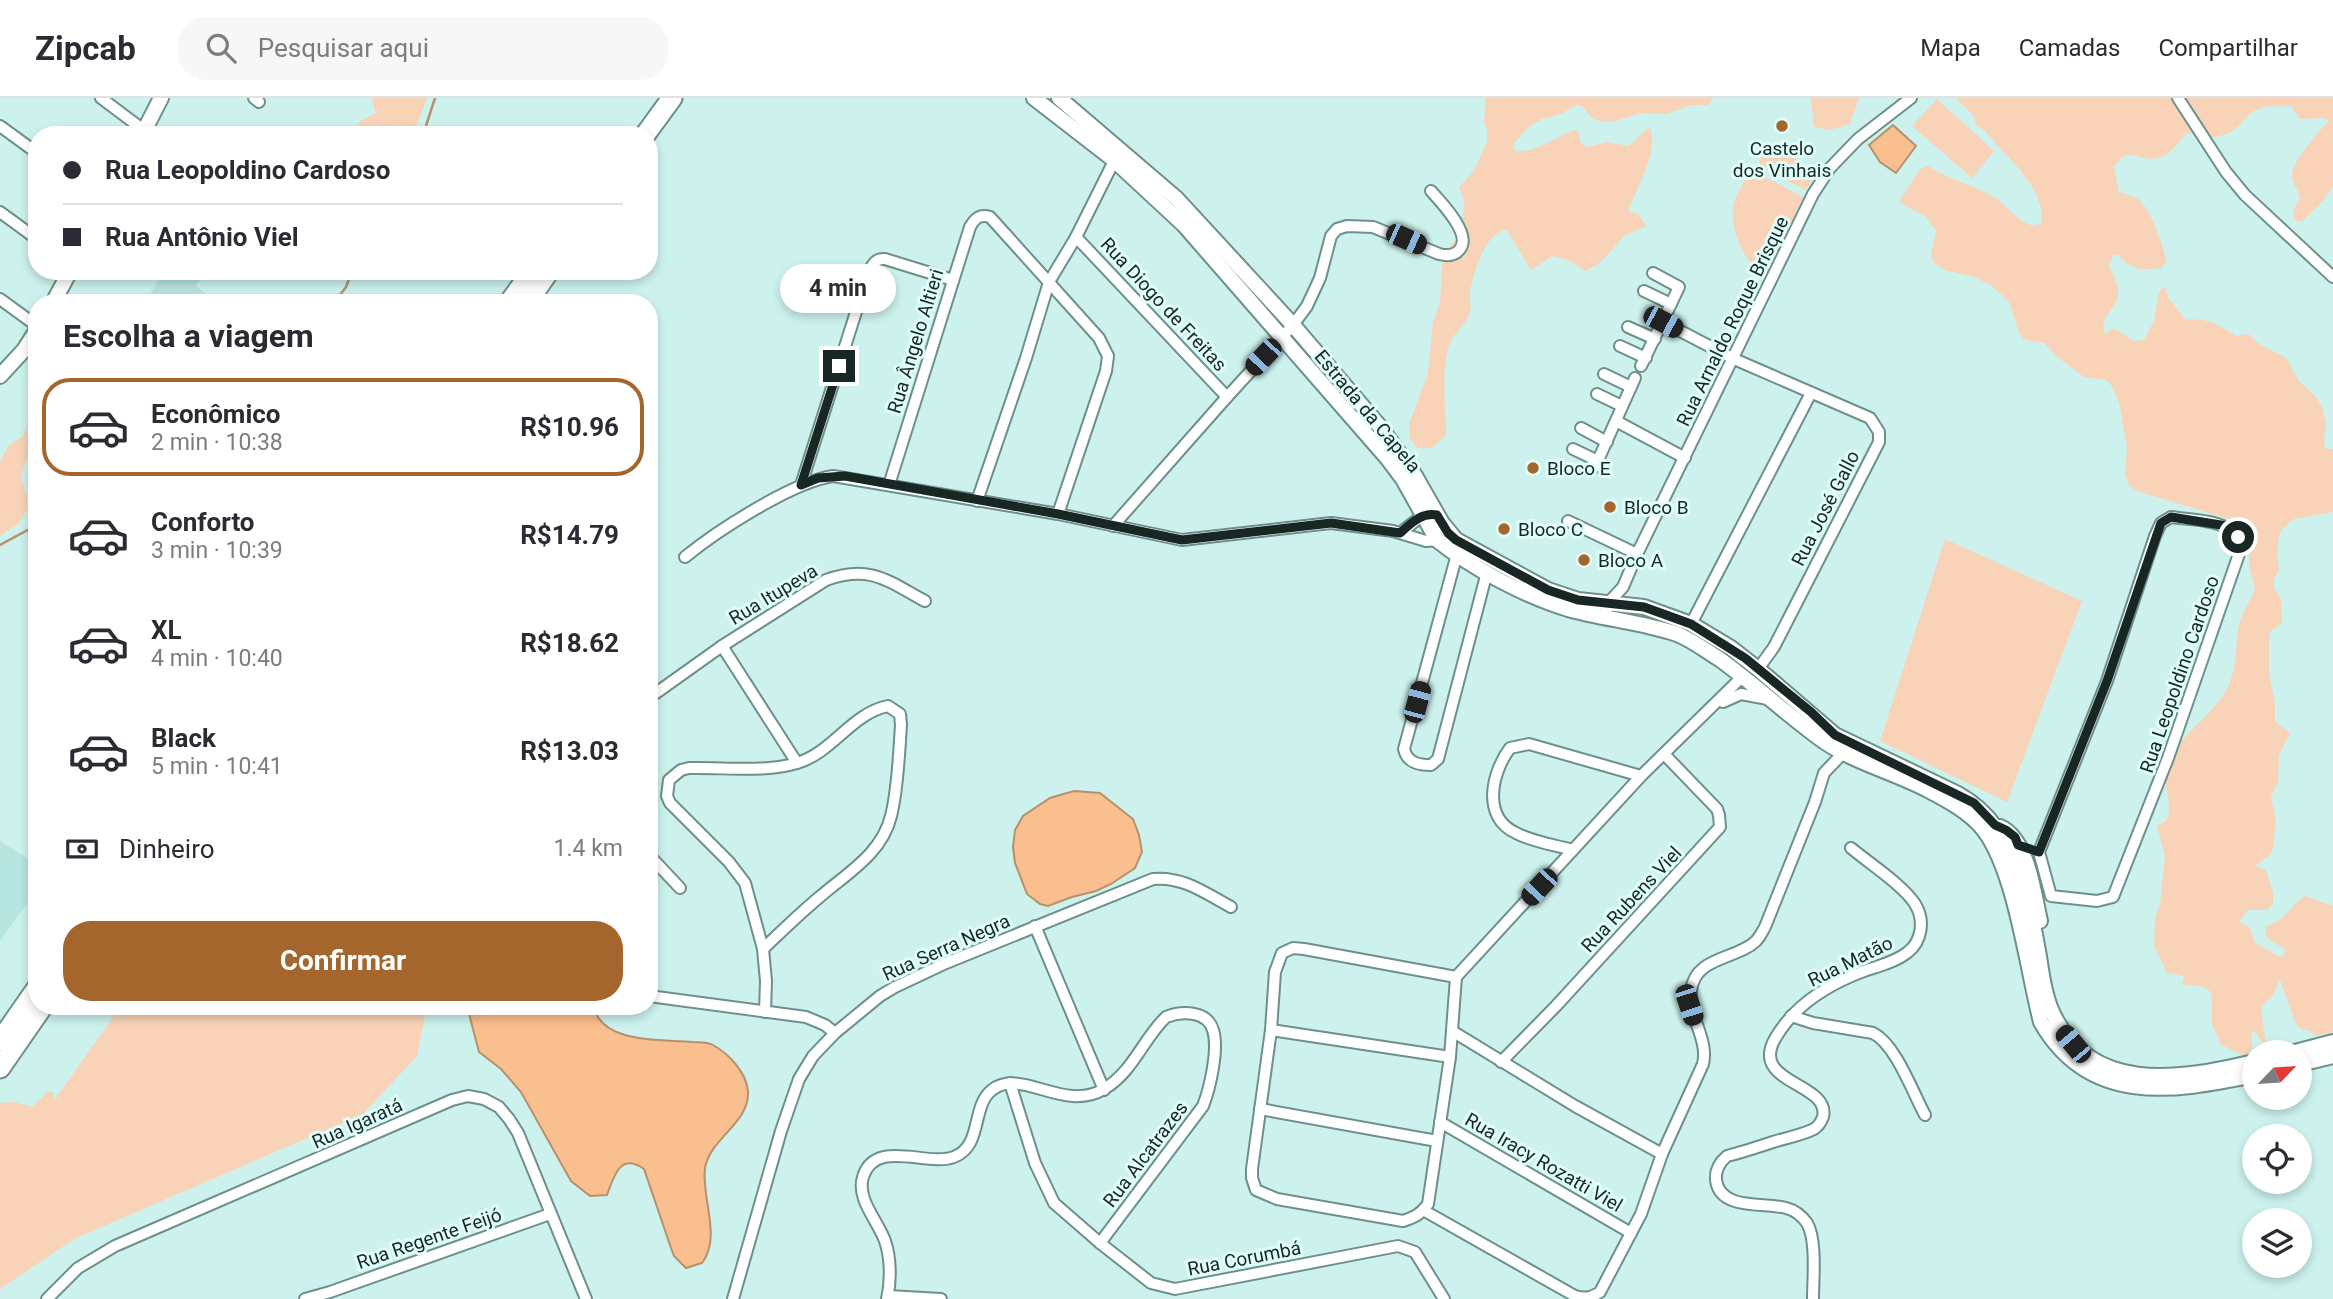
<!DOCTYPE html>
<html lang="pt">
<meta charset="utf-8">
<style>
body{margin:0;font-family:Roboto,sans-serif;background:#f7f7f7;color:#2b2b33;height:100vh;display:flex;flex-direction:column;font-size:26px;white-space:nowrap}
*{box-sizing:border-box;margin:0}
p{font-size:23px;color:#7c7c81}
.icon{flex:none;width:38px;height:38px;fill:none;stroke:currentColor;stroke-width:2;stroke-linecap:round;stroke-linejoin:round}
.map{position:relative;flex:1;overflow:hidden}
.drawer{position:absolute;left:28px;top:196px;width:630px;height:721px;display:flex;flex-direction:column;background:#fff;border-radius:28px;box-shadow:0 4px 10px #0003}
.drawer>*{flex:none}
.guide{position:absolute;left:28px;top:28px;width:630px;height:154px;border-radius:28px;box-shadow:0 4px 10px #0003;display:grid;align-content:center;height:154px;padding:0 35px;background:#fff}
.needle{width:46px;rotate:65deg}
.fabs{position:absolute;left:2242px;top:942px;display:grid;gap:14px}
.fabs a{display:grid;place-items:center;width:70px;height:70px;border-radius:50%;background:#fff;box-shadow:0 4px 10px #0003;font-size:35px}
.end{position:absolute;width:32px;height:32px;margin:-16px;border:9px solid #182624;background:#fff;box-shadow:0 0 0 4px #fff}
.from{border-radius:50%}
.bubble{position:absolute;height:49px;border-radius:24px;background:#fff;box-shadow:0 4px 10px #0003;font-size:23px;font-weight:700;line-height:49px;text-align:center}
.car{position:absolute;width:21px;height:42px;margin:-21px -10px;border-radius:9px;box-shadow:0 0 5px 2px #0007;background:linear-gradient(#222 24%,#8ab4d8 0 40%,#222 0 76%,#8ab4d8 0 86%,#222 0)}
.guide b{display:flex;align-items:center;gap:24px;height:66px;font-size:26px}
.guide b+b{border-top:2px solid #e1e1e2}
.guide i{width:18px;height:18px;background:#2b2b33}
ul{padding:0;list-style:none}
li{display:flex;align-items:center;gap:21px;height:98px;margin:0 14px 10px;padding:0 21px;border:4px solid transparent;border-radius:28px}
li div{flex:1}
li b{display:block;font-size:26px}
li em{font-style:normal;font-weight:700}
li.on{border-color:#a4662c}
li>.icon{width:63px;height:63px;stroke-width:1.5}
h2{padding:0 35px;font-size:32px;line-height:84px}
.pay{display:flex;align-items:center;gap:18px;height:77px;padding:0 35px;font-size:26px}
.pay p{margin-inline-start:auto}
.button{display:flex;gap:14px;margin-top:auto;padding:14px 35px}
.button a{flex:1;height:80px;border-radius:28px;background:#a4662c;color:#fff;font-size:28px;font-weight:700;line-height:80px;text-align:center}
header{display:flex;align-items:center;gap:42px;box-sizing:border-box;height:98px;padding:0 35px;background:#fff;border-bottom:2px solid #e1e1e2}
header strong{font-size:33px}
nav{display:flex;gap:38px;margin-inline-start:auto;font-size:24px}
.search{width:490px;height:63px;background:#f7f7f7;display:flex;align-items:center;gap:18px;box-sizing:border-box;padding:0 24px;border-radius:28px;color:#7c7c81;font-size:26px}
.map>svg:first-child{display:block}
.built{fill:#b7e5df}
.green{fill:#f8d3b7}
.water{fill:#fabf8e;stroke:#b6916e;stroke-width:2}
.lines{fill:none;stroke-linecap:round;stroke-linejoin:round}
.stream{stroke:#b6916e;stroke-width:2.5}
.street-casing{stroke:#6d908b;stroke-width:14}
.secondary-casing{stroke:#6d908b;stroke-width:18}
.highway-casing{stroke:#6d908b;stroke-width:23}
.street{stroke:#fff;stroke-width:10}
.secondary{stroke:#fff;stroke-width:14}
.highway{stroke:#fff;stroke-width:19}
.route{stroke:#182624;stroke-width:9}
.poi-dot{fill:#a4662c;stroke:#e0fef9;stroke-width:2.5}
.labels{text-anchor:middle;stroke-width:6;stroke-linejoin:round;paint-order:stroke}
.poi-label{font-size:19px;fill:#182624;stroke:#e0fef9;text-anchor:start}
.street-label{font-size:19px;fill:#182624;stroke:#e0fef9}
</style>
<header>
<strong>Zipcab</strong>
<div class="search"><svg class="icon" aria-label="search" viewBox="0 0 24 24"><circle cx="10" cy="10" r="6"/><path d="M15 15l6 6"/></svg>Pesquisar aqui</div>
<nav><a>Mapa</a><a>Camadas</a><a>Compartilhar</a></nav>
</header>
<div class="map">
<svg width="2333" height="1201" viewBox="0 0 2333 1201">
<rect width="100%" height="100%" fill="#cdf2ed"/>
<g class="built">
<polygon points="164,173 205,173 196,188 218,205 145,205"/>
<polygon points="0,743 37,766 37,792 0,843"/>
</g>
<g class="green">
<polygon points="372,0 427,0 413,37 345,37 362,22 376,15"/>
<path d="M1486,0H1713L1708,7H1691L1667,16L1640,15L1616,23L1605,24L1593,21L1582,8L1577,7L1561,16L1542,21L1529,29L1514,45L1513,50L1516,53C1538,55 1555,38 1575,32L1579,35L1580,44L1587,49L1607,44L1628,48C1637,43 1641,33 1650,30C1660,51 1636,92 1628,113L1638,116L1647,128L1625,137L1600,165L1585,173L1568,162L1552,158L1531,172L1507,132C1486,132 1473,175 1470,193C1469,201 1473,211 1468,219C1462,230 1451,238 1448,251C1441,278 1446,310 1446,337L1433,349L1423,351L1416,349L1410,340L1409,326L1428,275L1433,224L1440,205L1442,167L1451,147L1462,134L1464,102L1459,89L1473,74L1487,44V33L1484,23Z"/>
<polygon points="1811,0 1859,0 1850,26 1830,32 1814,29"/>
<path d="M1956,0H2333V89L2323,103L2302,123H2296C2289,116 2296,108 2300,100C2298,93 2293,85 2292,79C2290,65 2319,33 2329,23L2324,20L2300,21L2291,8C2281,9 2268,7 2259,11C2251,13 2247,19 2242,24C2223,44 2211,40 2187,35C2179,43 2172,55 2161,59C2140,67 2129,44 2114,69L2119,94C2124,96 2130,97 2135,99C2150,106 2162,147 2167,163L2161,170C2138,172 2134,173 2118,157H2113L2109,168C2113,177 2119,187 2118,196C2117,212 2100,217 2104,234L2107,236L2111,231H2115L2134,243L2144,242L2154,223L2159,194L2165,188L2168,199L2186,222C2209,220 2217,226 2236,238L2248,236L2261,247L2286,260L2299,283L2315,298L2322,308L2326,326L2324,347L2327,351H2333V414L2294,421L2283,430L2279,438L2277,458L2279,471L2274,481V490L2281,501L2282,525L2272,532L2269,537V575L2275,606V623L2290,635L2279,657L2278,684L2271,699L2276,722L2273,750L2270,757L2255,768L2266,772L2273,795V806L2267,812H2248L2239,824L2250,830L2255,845L2280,859L2284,858L2285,851L2267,840L2265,829L2281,821L2298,803L2305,798L2333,808V934L2315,938L2309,932H2303L2297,928L2280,882L2273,897L2261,909L2266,949L2256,935L2251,934L2252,950L2246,959L2220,946C2219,937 2213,933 2212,925C2211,893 2219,889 2182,886L2184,878L2167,875L2154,848L2155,820L2160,806L2165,758L2157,728L2166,723C2175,705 2161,687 2167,670C2179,635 2208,622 2225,594C2238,572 2235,554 2238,531C2241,517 2249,504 2255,492L2249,466L2248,431L2245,426L2137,393L2129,387L2125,376L2127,350L2119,304L2110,285L2105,282L2084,279L2056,258L2044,245L2025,242L2019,235L2009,204L1992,188L1975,179L1944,172L1934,165L1931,157L1936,133L1926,119L1899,104L1920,71L1928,68C1949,82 1975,87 1997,101C2009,108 2025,135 2041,125C2046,88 2005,59 1985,33L1976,27L1974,18Z"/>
<polygon points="1937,1 1994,53 1972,80 1912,28"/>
<polygon points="1779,50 1790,54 1813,80 1806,92 1761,69 1759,63 1767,53"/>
<path d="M1750,75H1757L1803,99L1768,176C1744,171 1728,127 1734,105C1736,95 1745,84 1750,75Z"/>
<polygon points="37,316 37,347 28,358 21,378 27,398 27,411 19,425 0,438 0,364 9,347 23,338 28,326"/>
<polygon points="1945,441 2082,503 2007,704 1880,643"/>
<polygon points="121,908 427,908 417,958 363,1016 76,1140 0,1191 0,1005 14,1004 32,1009 47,994 51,994 54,996 53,1004"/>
</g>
<g class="water">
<polygon points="1893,27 1916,48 1896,75 1880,64 1869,47"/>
<polygon points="1074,693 1100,695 1133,721 1139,737 1142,754 1135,770 1111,786 1096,793 1072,799 1048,808 1040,806 1027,796 1015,765 1013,749 1015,732 1023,718 1050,700"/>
<path d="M467,908H593C603,947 662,941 692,944C699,944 708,944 713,947C729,956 746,974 748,993C750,1025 710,1040 705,1070C701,1100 722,1139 702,1165L686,1170L674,1158L671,1150L644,1071C620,1054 614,1078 607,1097L590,1098L571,1083L521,994L501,971L479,954Z"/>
</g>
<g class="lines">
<g class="stream">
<polyline points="423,37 435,0"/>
<polyline points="334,205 346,189 352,173"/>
<polyline points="0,447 37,427"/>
</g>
<g class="street-casing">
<g id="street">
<polyline points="101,0 149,36"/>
<polyline points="254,0 259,4"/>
<polyline points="2178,0 2226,74 2245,97 2333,179"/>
<polyline points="0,28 37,55"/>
<polyline points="0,114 37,141"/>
<polyline points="1076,139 1227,299"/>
<polyline points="1644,193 1671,206"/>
<polyline points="0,201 37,228"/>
<polyline points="1663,224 1734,261 1870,320 1879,334 1879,344 1774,549 1758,571"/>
<polyline points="1628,229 1655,241"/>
<polyline points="1620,248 1646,260"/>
<polyline points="1641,268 1679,189 1653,175"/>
<polyline points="1604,276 1631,289"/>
<polyline points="1597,296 1622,308"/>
<polyline points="1616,323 1685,360"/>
<polyline points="1581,330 1607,344"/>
<polyline points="1573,351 1598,363"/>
<polyline points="1595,369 1635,280"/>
<path d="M801,387L869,173C873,166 876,160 885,161L953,182"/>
<path d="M889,387L970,129C975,120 980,116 990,119L1099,240L1108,258L1106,273L1058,416"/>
<polyline points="977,403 1026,260 1049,184 1076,139 1117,57"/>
<path d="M2171,419C2197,423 2243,420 2239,456L2168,660L2113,799L2097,803L2051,798L2039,754L2107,583L2155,438L2161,425Z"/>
<polyline points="1568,423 1637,456"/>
<path d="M1113,428L1227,299L1293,227L1307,208L1320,180L1331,138L1337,131L1347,128L1373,129L1439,156C1447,158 1455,158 1460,151C1472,136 1441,104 1431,93"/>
<polyline points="1400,435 1423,417 1429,416"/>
<path d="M1457,456L1404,651C1407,665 1419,667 1431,667L1438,661L1487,474"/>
<path d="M685,459C717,433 792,384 833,378L1058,416L1182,442L1331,425L1393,433L1426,443L1437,442"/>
<polyline points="1607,511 1609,504 1623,489 1637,456 1813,96 1830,70 1858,41 1911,0"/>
<polyline points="1691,526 1811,295"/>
<polyline points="722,548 797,665"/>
<path d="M649,600L722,548L826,482C870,466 888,483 925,503"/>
<polyline points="1723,604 1741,596 1768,601"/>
<path d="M1573,752C1555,747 1533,744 1516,735C1481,719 1492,674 1510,650L1529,646L1641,678"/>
<polyline points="649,757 680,790"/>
<polyline points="1035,828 1104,992"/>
<path d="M763,851C782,833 801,814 822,797C849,774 882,755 891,718C898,691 899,655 901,627L900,616L888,608C852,615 832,655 797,665C764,675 724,669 689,670L681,672L669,682L667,698L670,705L729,764L745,785L763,851L766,883L765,914"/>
<path d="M1456,879L1304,851L1293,850L1282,855L1275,874L1271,932L1252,1071V1080L1256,1092L1277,1101L1403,1123C1415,1119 1421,1116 1428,1106L1450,959L1456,879L1641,678L1743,578"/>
<polyline points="649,898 806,919 825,927 835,935"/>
<path d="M1791,918L1813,925L1873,935C1896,947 1912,993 1925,1017"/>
<polyline points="1271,932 1450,959"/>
<polyline points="1452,933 1575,1008 1662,1056"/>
<polyline points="1501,964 1556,908 1720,729 1719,717 1717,711 1664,656"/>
<polyline points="1010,985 1035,1065 1054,1105 1100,1145 1151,1185 1175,1191 1398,1148 1415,1154 1444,1201"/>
<polyline points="1260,1011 1437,1043"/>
<polyline points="1440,1024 1631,1135"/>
<path d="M1423,1112L1575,1198C1585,1201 1591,1200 1600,1194L1641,1116L1662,1056L1703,966C1709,941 1688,919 1691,893C1695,858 1736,862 1756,843C1760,839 1762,834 1765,829L1815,704L1824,675L1843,655"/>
<polyline points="888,1198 941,1201"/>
<polyline points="47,1201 78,1170 115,1148 452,1002 468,998 484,1001 499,1009 509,1021 518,1035 586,1201"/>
<polyline points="305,1201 330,1194 550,1116"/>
<path d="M733,1201L781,1033L799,981L813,958L835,935L880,898L895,889L946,865L1153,781C1183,778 1205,795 1231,809"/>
<path d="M887,1201C891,1184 891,1160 885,1143C878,1123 856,1101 863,1079C875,1040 927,1069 954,1059C983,1048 971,1008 992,992C1021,969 1064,1015 1104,991C1133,974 1143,941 1166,919C1181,913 1207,912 1213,932C1219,951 1210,990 1203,1008L1100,1145"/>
<path d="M1813,1201C1813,1181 1817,1142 1807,1125C1802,1118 1794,1112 1786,1110C1764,1104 1720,1113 1716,1082C1715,1072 1720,1064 1727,1058C1743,1054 1758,1049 1773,1044C1786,1040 1802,1037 1814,1031C1819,1028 1821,1024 1823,1019C1831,984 1747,986 1776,939C1795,907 1829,886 1864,873C1878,868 1896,864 1908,854C1922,843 1925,822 1915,806C1904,788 1869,765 1851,750"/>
</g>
</g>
<g class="secondary-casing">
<g id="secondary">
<path d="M1034,0L1114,62L1184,127L1388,361L1403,381L1437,442C1472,470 1525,498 1568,511C1604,521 1641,524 1677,536C1692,542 1705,552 1718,560C1753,585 1784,614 1818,639C1851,664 1892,673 1928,692C1947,702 1970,714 1984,732C2016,775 2027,870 2041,924C2089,1008 2173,994 2254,977"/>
<path d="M1059,0L1176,100L1293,227L1381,330L1414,376L1442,425L1456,442L1548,492L1578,502L1644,509L1691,526L1731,550L1758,571L1835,637L1958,696C1990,714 2006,740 2017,775C2025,797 2033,823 2037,847C2041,867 2042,889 2050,909C2086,998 2179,982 2254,964"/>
<polyline points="142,37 161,0"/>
<polyline points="53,205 70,173"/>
<polyline points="0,278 24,252 37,232"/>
<path d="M2000,729C2028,741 2034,797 2040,823"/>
<polyline points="2295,954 2333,944"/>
<polyline points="2300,966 2333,958"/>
</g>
</g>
<g class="highway-casing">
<g id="highway">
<polyline points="645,37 672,0"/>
<polyline points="509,205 532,173"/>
<polyline points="527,205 549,173"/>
<polyline points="0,943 37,890"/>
<polyline points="0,970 43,908"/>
</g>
</g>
<use href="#street" class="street"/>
<use href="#secondary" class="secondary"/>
<use href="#highway" class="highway"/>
</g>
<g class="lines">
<path class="route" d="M839,268L801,387L818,380L845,378L1058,416L1182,442L1331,425L1400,435C1411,425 1422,414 1437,417L1448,435L1456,442L1548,492L1578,502L1644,509L1691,526L1745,560L1811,614L1835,637L1974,705L1995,727L2006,732L2015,739L2018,747L2039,754L2107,583L2161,425L2171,419L2227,428L2238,439"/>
</g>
<g class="poi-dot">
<circle cx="1782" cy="28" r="7"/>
<circle cx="1533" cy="370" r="7"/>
<circle cx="1610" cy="409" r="7"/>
<circle cx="1504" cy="431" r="7"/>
<circle cx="1584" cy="462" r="7"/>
</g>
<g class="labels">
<g class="poi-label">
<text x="1782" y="57" text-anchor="middle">Castelo<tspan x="1782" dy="22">dos Vinhais</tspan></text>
<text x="1547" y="377">Bloco E</text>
<text x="1624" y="416">Bloco B</text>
<text x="1518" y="438">Bloco C</text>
<text x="1598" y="469">Bloco A</text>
</g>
<g class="street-label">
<text transform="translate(1164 206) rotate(47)" y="7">Rua Diogo de Freitas</text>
<text transform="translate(1732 223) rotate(-64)" y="7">Rua Arnaldo Roque Brisque</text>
<text transform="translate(915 243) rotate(-73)" y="7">Rua Ângelo Altieri</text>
<text transform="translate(1368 313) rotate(50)" y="7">Estrada da Capela</text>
<text transform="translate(1825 410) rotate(-63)" y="7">Rua José Gallo</text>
<text transform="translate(773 496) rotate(-31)" y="7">Rua Itupeva</text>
<text transform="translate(2179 576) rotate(-71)" y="7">Rua Leopoldino Cardoso</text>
<text transform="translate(1631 801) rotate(-47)" y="7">Rua Rubens Viel</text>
<text transform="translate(946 849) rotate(-24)" y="7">Rua Serra Negra</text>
<text transform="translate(1850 863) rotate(-26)" y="7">Rua Matão</text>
<text transform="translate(357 1025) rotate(-24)" y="7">Rua Igaratá</text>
<text transform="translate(1145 1056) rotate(-53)" y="7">Rua Alcatrazes</text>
<text transform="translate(1544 1064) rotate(30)" y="7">Rua Iracy Rozatti Viel</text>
<text transform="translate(429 1140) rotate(-19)" y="7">Rua Regente Feijó</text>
<text transform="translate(1244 1160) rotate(-11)" y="7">Rua Corumbá</text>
</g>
</g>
</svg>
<div class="fabs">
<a><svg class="needle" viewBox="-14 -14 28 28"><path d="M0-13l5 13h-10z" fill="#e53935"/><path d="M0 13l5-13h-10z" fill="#7c7c81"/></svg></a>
<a><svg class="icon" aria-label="locate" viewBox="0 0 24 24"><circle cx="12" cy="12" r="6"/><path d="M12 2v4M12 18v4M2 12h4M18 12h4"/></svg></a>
<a><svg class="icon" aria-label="layers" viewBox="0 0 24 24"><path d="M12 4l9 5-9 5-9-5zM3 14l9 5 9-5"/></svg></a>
</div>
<i class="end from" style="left:2238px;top:439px"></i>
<i class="end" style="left:839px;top:268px"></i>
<div class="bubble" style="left:780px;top:166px;width:116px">4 min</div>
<i class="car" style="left:1406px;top:141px;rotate:114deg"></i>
<i class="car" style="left:1663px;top:224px;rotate:118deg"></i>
<i class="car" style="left:1263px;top:259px;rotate:223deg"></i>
<i class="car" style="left:1417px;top:604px;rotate:15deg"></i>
<i class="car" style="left:1539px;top:789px;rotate:223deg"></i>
<i class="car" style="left:1689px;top:907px;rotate:162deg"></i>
<i class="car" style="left:2073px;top:946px;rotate:320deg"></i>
<div class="guide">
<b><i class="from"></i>Rua Leopoldino Cardoso</b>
<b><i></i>Rua Antônio Viel</b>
</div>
<section class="drawer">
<h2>Escolha a viagem</h2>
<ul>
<li class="on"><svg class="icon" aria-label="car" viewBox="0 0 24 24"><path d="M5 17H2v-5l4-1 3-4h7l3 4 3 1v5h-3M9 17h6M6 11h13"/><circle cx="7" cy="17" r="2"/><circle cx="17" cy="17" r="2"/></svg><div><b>Econômico</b><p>2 min · 10:38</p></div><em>R$10.96</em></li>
<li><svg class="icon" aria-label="car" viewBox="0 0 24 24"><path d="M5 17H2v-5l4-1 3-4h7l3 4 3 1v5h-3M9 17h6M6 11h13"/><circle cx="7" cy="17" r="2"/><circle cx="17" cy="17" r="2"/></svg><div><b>Conforto</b><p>3 min · 10:39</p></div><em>R$14.79</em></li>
<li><svg class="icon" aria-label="car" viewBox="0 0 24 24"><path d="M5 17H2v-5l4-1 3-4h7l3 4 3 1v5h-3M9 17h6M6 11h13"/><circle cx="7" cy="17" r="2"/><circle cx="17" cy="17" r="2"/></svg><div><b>XL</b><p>4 min · 10:40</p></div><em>R$18.62</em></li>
<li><svg class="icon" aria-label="car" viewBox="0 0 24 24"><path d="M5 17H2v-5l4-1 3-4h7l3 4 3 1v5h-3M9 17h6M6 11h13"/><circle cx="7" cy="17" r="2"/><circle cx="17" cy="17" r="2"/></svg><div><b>Black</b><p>5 min · 10:41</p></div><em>R$13.03</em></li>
</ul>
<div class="pay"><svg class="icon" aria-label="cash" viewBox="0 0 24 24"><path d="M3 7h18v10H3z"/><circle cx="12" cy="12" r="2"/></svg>Dinheiro<p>1.4 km</p></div>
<div class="button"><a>Confirmar</a></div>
</section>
</div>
